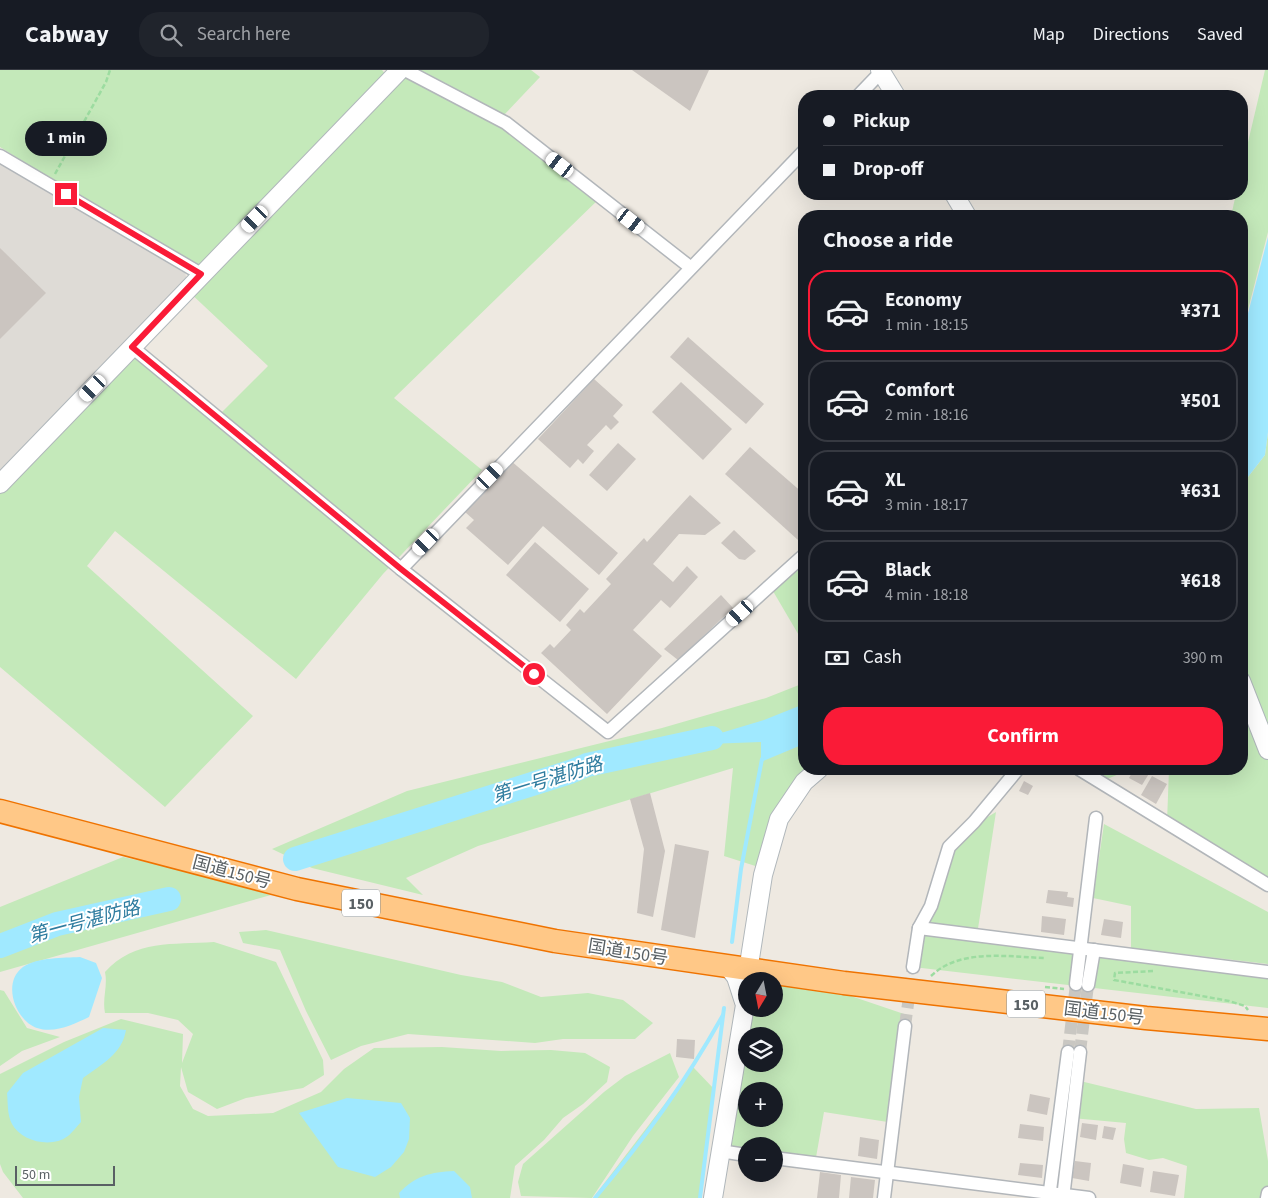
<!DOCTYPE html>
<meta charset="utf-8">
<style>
body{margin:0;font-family:"Source Sans 3","Noto Sans JP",sans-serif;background:#20242c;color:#f1f3f6;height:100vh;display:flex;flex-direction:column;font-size:19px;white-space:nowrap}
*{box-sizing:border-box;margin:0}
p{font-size:16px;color:#9ea1a6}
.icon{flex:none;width:28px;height:28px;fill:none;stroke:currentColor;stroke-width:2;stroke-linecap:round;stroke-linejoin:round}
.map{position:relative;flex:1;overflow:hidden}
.panel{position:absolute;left:798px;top:140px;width:450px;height:565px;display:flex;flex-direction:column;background:#171b24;border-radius:20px;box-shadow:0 5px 20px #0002}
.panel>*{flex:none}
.top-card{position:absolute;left:798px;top:20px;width:450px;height:110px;border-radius:20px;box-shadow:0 5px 20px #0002;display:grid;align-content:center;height:110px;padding:0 25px;background:#171b24}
.needle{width:32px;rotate:190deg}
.buttons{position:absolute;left:738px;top:902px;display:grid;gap:10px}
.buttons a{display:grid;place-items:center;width:45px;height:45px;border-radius:50%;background:#171b24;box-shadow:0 5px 20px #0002;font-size:25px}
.scale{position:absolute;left:15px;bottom:12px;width:100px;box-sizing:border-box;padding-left:5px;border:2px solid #596064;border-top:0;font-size:14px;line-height:18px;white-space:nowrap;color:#596064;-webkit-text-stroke:4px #fff;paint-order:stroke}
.end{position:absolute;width:22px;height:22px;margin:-11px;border:6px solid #fa1b37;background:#fff;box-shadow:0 0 0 2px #fff}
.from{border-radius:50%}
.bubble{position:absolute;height:35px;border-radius:18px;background:#171b24;box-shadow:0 5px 20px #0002;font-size:16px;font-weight:700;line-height:35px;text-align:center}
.car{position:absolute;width:15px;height:30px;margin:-15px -8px;border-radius:6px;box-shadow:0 0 4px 1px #0007;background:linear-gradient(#fff 24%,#345 0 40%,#fff 0 76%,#345 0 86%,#fff 0)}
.top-card b{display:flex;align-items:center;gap:18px;height:48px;font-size:19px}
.top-card b+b{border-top:1px solid #363941}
.top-card i{width:12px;height:12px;background:#f1f3f6}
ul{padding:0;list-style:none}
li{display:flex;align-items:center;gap:15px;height:82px;margin:0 10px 8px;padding:0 15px;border:2px solid #363941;border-radius:20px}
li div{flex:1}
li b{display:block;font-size:19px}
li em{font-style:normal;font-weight:700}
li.active{border-color:#fa1b37}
li>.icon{width:45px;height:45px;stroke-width:1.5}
h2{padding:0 25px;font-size:22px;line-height:60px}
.pay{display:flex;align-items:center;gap:12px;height:55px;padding:0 25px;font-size:19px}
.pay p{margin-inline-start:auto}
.action{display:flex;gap:10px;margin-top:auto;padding:10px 25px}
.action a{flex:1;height:58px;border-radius:20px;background:#fa1b37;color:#fff;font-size:20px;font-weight:700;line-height:58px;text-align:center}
header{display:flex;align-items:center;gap:30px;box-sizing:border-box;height:70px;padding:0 25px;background:#171b24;border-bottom:1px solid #363941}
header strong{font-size:24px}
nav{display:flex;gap:28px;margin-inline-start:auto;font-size:18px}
.search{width:350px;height:45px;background:#20242c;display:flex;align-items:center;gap:12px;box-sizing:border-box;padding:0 18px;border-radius:20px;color:#9ea1a6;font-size:19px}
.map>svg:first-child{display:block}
.industrial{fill:#dedbd6}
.green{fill:#c4e9ba;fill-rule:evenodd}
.water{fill:#a0e9ff}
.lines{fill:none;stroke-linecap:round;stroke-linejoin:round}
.stream{stroke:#a0e9ff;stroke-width:4}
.river{stroke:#a0e9ff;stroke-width:24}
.building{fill:#cbc5c0}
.street-tunnel{stroke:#c9c7c2;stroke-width:12;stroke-dasharray:12 6;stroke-linecap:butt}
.street-casing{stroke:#b2b6ba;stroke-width:15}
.secondary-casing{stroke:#b0b7bb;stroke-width:20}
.highway-casing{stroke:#ef7300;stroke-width:25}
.path{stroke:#9cdca0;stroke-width:2.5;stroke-dasharray:5 2.5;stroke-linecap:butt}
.street{stroke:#fff;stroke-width:12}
.secondary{stroke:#fff;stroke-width:18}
.highway{stroke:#ffc887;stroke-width:22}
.route{stroke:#fa1b37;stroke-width:6}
.labels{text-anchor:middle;stroke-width:4;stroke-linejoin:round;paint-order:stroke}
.shield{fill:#fff;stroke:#8b9092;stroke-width:1}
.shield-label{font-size:16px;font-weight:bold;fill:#596064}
.street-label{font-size:18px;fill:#596064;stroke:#fff}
.water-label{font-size:19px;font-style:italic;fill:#2e7c9f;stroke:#fff}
</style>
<header>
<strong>Cabway</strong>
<div class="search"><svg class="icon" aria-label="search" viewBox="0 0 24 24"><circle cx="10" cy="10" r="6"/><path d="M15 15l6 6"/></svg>Search here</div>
<nav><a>Map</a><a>Directions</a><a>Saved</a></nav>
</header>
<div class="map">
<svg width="1268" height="1128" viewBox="0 0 1268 1128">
<rect width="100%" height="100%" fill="#eee9e1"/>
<polygon class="industrial" points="0,91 184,199 187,210 0,403"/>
<g class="green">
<polygon points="0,0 382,0 390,10 400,0 506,53 601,127 394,328 482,400 383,504 296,609 115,461 87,496 253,646 165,737 0,597 0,414 132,277 217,347 268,296 187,220 201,204 0,77"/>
<polygon points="417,0 531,0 540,7 504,45"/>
<polygon points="1265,0 1268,0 1268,162 1241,267 1241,146 1231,146 1236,124 1241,124 1241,102"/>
<polygon points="1268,362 1268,668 1241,604 1241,416 1265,385"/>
<polygon points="804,485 804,574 770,516"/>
<polygon points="1241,610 1268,679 1268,817 1167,752 1169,699 1241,699"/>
<polygon points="804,613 804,699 818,699 799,720 765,799 724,786 733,698 478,776 406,808 423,825 312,798 272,779 407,721 662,658 766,628"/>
<polygon points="1079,699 1131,699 1100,712"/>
<polygon points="996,742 977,865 1268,908 1268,938 913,897 949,777 966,760"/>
<polygon points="1104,754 1268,842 1268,894 1131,878 1131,836 1093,828"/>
<polygon points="123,787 177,799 271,825 0,902 0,837"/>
<polygon points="266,860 461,905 502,912 541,927 588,923 623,930 653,953 635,969 563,969 535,973 408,964 361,976 331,990 306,941 280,880 243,873 239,862"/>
<path d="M214,872L276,892L323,990L324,1005L303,1018L246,1028L217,1039L188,1022L181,997L180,1016L193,1039L208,1046L273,1043L321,1022L344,999L374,978L442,977L501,981L551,980L585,983L610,997L607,1012L583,1034L563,1048L544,1070L515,1096L510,1128H23L3,1102L0,1094V1004L64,972L121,949L183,964L182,993L193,964L178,950L148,943H105C102,929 108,916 105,902C135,869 173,875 214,872Z"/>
<path d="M782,915L845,924L907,945L899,969L894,1053L824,1042L815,1093L774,1088V1076H746V1085L725,1082L746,970V994H774V966H747L750,949L756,939H774V920ZM746,1021H774V1049H746Z"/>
<polygon points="0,920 4,921 27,958 60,967 22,981 0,996"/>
<polygon points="670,983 679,1007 633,1066 592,1128 521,1126 518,1112 523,1094 604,1022 625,1006"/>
<polygon points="693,997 715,1020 701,1128 593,1128"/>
<polygon points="1076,1010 1196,1039 1259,1038 1268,1091 1268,1128 1184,1128 1187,1096 1163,1088 1149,1090 1126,1083 1124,1069 1126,1053 1072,1048"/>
</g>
<g class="water">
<polygon points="1268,167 1268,362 1265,385 1241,416 1241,270"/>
<polygon points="804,634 804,674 761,692 761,672 681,675 764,650"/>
<path d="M80,887L96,893L102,908L89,947C74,954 55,964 37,958C16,951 1,913 23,897C38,887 63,888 80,887Z"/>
<path d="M103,958L126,960C122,984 102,994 83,1008L79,1027L81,1052C77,1056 72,1063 68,1066C51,1079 21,1071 12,1054C7,1045 8,1033 7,1023L23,1003Z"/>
<polygon points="347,1028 401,1033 410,1048 409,1069 404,1082 391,1097 375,1107 338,1097 299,1043"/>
<path d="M454,1101L470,1117L472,1128H400L399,1123C415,1106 431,1102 454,1101Z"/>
</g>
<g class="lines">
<g class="stream">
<polyline points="732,872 741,799 762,689"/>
<path d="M595,1128C645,1068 685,1013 723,945"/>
<polyline points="700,1128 724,938"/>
</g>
<g class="river">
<polyline points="295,789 570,702 587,695 712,668"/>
<polyline points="0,876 57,854 169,829"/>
</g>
</g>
<g class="building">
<polygon points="632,0 709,0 690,41"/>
<polygon points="0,178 46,223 0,269"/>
<polygon points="688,267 764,334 746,354 670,287"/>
<polygon points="594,309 623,335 613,346 619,352 611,360 606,355 587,375 594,381 583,394 578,389 570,398 538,369"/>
<polygon points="681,312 732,359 703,390 652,342"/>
<polygon points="618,373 636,389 607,421 589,405"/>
<polygon points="750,377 804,424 804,464 798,470 725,404"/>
<polygon points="510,390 618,483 599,505 543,456 508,495 466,458 474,450 465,442"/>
<polygon points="690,425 721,453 705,465 679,464 653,494 673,512 687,496 698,507 670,538 661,530 633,560 662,586 607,644 541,583 550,574 554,578 571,560 566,555 580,539 584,543 611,514 606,509 644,468 647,472"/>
<polygon points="734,460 756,481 745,490 739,489 721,473"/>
<polygon points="535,472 589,519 560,552 506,505"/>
<polygon points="721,525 733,538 678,590 664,579"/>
<polygon points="1134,699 1144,699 1150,702 1142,715 1129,708"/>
<polygon points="1152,706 1167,714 1156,734 1141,725"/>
<polygon points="1024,711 1033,716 1028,725 1019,721"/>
<polygon points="650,723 665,781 653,847 637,843 644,779 630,729"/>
<polygon points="675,774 709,781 695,868 661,860"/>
<polygon points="1048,820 1068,822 1067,827 1074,828 1073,837 1046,833"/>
<polygon points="1042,846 1066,849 1064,865 1041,862"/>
<polygon points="1104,849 1123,852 1121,868 1101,865"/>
<polygon points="677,969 695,970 694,989 676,987"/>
<polygon points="1030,1024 1050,1028 1047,1045 1027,1041"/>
<polygon points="1082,1053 1098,1055 1096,1070 1080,1067"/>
<polygon points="1020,1054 1044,1057 1043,1071 1018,1068"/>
<polygon points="1104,1056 1116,1058 1113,1070 1102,1068"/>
<polygon points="860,1067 879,1070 877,1089 858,1086"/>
<polygon points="1075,1091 1091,1093 1089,1111 1072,1108"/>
<polygon points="1020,1093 1043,1095 1042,1108 1018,1105"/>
<polygon points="1123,1094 1144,1098 1141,1117 1120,1113"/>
<polygon points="1153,1101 1179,1105 1175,1126 1150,1122"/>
<polygon points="820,1102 841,1105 839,1128 817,1128"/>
<polygon points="851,1107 875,1110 873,1128 849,1128"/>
</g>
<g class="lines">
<g class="street-tunnel">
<polyline points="905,956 913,897"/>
<polyline points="1068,982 1076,914"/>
<polyline points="1080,982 1088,915"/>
</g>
<g class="street-casing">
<g id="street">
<polyline points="405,0 506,53 690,197"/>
<polyline points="858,26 881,2"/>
<polyline points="0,86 201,204"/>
<polyline points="132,277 401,499 608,662 804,485"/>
<polyline points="401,499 804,81"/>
<polyline points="1079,699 1268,815"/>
<polyline points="919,858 1268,902"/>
<polyline points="913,897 919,858 931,836 949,777 974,752 1018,699"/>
<polyline points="1076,914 1096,748"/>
<polyline points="1088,915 1094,880"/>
<polyline points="720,1081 746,1085"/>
<polyline points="774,1088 1089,1128"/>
<polyline points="884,1128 905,956"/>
<polyline points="1049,1128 1068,982"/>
<polyline points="1063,1128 1080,982"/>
<polyline points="1267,1128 1268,1123"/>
</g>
</g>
<g class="secondary-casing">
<g id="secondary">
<polyline points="880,0 896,26"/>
<polyline points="954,124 967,146"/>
<polyline points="0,414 400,0"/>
<polyline points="1241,611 1268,680"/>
<polyline points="748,901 763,805 779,749 804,712 819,699"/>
<polyline points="713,1128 745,935 736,907 728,897"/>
</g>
</g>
<g class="highway-casing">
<polyline id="highway" points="0,741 297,819 555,871 844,913 1146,948 1268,959"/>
</g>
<g class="path">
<polyline points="55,104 106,12 110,0"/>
<polyline points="1153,901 1115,903 1114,910 1229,931 1245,936 1248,940"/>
<path d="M931,906C960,878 1008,887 1045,888"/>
<polyline points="1045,917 1064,919"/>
</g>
<use href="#street" class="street"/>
<use href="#secondary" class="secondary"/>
<use href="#highway" class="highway"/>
</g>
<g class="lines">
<polyline class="route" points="66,124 201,204 132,277 401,499 534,604"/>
</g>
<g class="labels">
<g class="shield">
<rect x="342" y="819.5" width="38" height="27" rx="4"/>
<rect x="1007" y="920.5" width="38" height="27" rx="4"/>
</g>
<g class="shield-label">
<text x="361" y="839">150</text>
<text x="1026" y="940">150</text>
</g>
<g class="street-label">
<text transform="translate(232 802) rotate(15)" y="6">国道150号</text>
<text transform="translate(628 882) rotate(9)" y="6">国道150号</text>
<text transform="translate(1104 943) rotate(7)" y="6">国道150号</text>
</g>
<g class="water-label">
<text transform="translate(547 709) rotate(-17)" y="7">第一号湛防路</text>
<text transform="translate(84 851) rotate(-15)" y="7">第一号湛防路</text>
</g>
</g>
</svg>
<div class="buttons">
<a><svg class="needle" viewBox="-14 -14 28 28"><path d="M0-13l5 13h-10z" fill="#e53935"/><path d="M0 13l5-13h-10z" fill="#9ea1a6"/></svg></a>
<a><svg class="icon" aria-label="layers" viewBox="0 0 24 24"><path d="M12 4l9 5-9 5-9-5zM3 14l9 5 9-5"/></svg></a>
<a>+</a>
<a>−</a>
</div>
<div class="scale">50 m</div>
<i class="end from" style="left:534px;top:604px"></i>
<i class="end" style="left:66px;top:124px"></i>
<div class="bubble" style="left:25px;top:51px;width:82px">1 min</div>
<i class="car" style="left:560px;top:95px;rotate:308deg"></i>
<i class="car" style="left:255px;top:149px;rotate:224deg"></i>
<i class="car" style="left:631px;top:151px;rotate:128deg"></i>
<i class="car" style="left:93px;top:318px;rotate:224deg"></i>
<i class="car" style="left:490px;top:406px;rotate:44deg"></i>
<i class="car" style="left:426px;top:472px;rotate:224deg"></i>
<i class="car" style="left:740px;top:543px;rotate:228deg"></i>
<div class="top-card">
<b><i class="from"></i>Pickup</b>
<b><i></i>Drop-off</b>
</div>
<section class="panel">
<h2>Choose a ride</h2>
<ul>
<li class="active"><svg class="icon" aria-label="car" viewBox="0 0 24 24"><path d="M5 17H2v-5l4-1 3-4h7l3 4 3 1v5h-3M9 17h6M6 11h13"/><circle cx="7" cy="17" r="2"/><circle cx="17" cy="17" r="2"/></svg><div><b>Economy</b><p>1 min · 18:15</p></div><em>¥371</em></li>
<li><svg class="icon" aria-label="car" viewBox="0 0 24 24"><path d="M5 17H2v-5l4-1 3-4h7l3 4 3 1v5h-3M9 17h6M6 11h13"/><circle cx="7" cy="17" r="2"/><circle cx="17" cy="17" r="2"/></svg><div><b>Comfort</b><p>2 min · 18:16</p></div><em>¥501</em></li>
<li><svg class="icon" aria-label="car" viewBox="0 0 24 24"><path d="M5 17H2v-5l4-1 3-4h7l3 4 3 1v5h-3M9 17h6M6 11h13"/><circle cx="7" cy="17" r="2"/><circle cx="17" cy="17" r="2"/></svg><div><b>XL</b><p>3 min · 18:17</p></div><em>¥631</em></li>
<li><svg class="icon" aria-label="car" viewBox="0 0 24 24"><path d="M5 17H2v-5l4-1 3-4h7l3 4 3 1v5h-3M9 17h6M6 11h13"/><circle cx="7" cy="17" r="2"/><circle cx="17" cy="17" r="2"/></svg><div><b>Black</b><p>4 min · 18:18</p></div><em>¥618</em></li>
</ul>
<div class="pay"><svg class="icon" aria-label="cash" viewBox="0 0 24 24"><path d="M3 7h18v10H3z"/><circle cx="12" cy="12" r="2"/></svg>Cash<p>390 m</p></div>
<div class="action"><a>Confirm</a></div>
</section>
</div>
